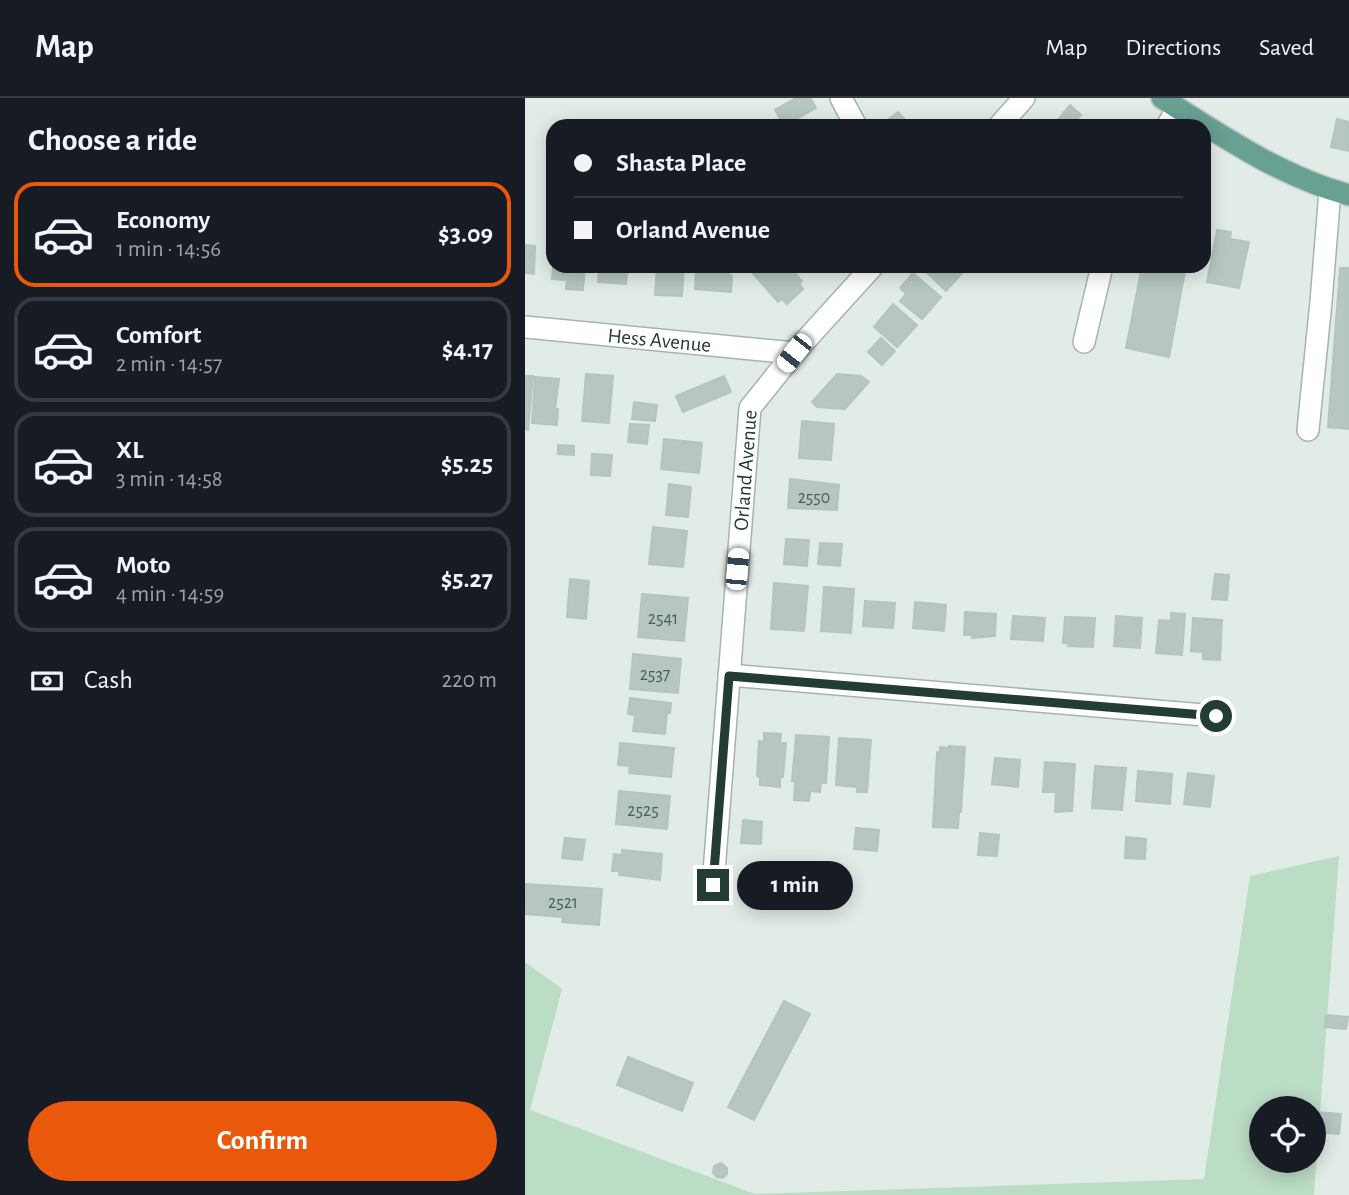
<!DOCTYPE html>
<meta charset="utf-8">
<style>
body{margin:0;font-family:"Alegreya Sans",sans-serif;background:#20242c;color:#f1f3f6;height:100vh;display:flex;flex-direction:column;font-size:26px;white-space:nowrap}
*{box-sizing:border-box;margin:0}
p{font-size:23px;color:#9ea1a6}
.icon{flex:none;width:38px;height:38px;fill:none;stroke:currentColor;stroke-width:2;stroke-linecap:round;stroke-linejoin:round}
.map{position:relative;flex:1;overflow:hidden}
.details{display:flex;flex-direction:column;background:#171b24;width:525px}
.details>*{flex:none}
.guide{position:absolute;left:21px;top:21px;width:665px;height:154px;border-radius:21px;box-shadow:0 4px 18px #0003;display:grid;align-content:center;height:154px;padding:0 28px;background:#171b24}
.buttons{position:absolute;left:724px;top:998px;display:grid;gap:14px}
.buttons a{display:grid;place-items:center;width:77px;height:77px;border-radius:50%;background:#171b24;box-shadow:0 4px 18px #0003;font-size:35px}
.end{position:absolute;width:32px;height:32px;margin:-16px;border:9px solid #233c35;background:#fff;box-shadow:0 0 0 4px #fff}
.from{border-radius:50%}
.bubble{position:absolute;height:49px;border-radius:24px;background:#171b24;box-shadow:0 4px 18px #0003;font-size:23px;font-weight:700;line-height:49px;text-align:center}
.car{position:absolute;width:21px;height:42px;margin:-21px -10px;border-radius:9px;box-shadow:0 0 5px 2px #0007;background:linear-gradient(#fff 24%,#345 0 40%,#fff 0 76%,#345 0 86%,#fff 0)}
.guide b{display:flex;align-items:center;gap:24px;height:66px;font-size:26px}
.guide b+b{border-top:2px solid #363941}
.guide i{width:18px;height:18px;background:#f1f3f6}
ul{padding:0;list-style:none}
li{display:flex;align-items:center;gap:21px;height:105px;margin:0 14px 10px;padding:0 14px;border:4px solid #363941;border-radius:21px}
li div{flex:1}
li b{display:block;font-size:26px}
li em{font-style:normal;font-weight:700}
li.current{border-color:#ea580c}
li>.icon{width:63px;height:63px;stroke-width:1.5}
h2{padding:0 28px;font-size:32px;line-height:84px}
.pay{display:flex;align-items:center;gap:18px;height:77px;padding:0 28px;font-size:26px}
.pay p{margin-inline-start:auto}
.cta{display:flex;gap:14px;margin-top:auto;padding:14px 28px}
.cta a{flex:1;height:80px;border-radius:42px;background:#ea580c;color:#fff;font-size:28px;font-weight:700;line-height:80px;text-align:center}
header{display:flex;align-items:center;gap:42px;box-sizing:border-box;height:98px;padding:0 35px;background:#171b24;border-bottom:2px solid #363941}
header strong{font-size:33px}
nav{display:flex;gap:38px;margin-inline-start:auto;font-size:24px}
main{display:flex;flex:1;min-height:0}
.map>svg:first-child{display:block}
.green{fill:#bbdcc5;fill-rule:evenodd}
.building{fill:#b7c6c0;stroke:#b4c5be;stroke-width:2}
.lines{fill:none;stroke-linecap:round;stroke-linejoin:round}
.minor-casing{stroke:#a5b4ae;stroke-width:24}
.major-casing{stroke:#c1c8c6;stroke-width:24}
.minor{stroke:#fff;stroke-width:21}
.major{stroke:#68a092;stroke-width:21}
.route{stroke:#233c35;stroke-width:9}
.labels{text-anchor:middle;stroke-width:7;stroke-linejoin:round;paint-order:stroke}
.number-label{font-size:18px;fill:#485e58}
.street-label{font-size:21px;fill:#233c35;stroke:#f2f8f5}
</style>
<header>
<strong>Map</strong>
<nav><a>Map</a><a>Directions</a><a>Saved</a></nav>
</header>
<main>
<section class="details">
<h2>Choose a ride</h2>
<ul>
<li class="current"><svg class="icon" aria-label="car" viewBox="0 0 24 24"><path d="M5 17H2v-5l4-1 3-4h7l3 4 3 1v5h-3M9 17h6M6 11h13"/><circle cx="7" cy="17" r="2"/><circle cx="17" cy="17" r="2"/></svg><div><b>Economy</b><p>1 min · 14:56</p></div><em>$3.09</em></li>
<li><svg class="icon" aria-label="car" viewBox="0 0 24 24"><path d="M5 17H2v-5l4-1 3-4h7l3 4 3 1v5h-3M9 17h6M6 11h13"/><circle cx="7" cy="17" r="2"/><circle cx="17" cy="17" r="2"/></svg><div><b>Comfort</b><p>2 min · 14:57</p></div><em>$4.17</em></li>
<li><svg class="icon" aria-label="car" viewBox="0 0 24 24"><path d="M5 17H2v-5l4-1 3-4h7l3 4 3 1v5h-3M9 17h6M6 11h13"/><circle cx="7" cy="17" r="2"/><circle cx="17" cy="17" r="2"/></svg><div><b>XL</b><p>3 min · 14:58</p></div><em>$5.25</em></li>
<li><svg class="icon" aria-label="car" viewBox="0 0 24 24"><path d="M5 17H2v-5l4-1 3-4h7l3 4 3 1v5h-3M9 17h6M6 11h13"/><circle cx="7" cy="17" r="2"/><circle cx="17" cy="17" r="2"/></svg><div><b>Moto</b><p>4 min · 14:59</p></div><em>$5.27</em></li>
</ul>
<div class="pay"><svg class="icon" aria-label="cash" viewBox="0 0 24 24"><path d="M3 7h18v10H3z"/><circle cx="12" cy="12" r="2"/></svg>Cash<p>220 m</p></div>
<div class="cta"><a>Confirm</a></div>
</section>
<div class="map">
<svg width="824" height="1097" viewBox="0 0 824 1097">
<rect width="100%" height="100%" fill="#e2ece7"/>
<path class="green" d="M814,758L789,1097H0V864L37,891L5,1012L230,1096L679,1081L725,778ZM737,1010H789V1062H737Z"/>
<g class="building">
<polygon points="271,0 285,0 291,10 259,28 250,12"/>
<polygon points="545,7 556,17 552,21 560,28 528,28"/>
<polygon points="373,14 381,23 379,28 355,28"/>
<polygon points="812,21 824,24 824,53 806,49"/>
<polygon points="25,90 28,90 28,123 22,123"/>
<polygon points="692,132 706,134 705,141 724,144 714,190 682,184"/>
<polygon points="0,147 10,148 9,176 0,175"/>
<polygon points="28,168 60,168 58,192 41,191 42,182 27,181"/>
<polygon points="74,168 103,168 101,186 73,184"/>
<polygon points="132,168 159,168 157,198 130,197"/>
<polygon points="171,168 205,168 204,177 207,178 206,194 170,191"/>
<polygon points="227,168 264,168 277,183 274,185 278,191 262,206 257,201 253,204 224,171"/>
<polygon points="395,168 431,168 438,174 421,193"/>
<polygon points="617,168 661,168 644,259 601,250"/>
<polygon points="815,170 824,170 824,331 803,329"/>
<polygon points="388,175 416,199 397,221 375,203 381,196 375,190"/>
<polygon points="368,206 392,227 372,249 349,229"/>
<polygon points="356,240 370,253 357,267 343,254"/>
<polygon points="61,276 88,278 84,325 57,323"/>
<polygon points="312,276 336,278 344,284 320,311 292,309 287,304"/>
<polygon points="0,278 8,278 3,332 0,331"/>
<polygon points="199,278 206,294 158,314 151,298"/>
<polygon points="10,279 34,281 30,311 33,311 32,327 7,325"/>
<polygon points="109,304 132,307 130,323 107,321"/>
<polygon points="277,323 309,326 306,362 274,360"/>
<polygon points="105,326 124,327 122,346 103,344"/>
<polygon points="139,341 177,345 174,375 136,371"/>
<polygon points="33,347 49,348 49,357 33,356"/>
<polygon points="67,356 87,357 85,378 66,377"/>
<polygon points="265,381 314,387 312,412 263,410"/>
<polygon points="144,386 166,389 163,419 141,417"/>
<polygon points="128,429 162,433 158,469 124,466"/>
<polygon points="261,441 284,442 282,468 259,466"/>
<polygon points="295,445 317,446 315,468 293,466"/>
<polygon points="690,476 704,477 702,502 687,501"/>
<polygon points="45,481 64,483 61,521 42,519"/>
<polygon points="249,485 283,488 279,533 246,531"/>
<polygon points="299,489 329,491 326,535 296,533"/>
<polygon points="117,496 163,500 159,543 113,539"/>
<polygon points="340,503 370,505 368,530 338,528"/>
<polygon points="390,504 421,507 419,533 388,530"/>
<polygon points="440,514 471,516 470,538 447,540 447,537 439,537"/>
<polygon points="646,515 660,516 657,557 631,555 634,522 646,523"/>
<polygon points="488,518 520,520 518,543 486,541"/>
<polygon points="591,518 617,520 615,550 589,548"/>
<polygon points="540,519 570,520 568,549 543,548 544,545 538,545"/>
<polygon points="668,520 697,522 695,562 678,561 678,554 666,553"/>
<polygon points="108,556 156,561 153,595 105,591"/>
<polygon points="105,600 146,605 145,615 142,615 140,636 108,633 110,617 103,616"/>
<polygon points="239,635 256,636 255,645 261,645 258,679 255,679 255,689 235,687 235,679 232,678 234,643 239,644"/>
<polygon points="271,637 304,639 301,685 296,685 295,694 285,693 284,703 269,702 270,683 267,683"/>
<polygon points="314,640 346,642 342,694 332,694 332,689 311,687"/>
<polygon points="95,645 149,650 146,679 104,675 105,668 93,667"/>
<polygon points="424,648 440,649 436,714 434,714 433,730 408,729 412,654 415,655 415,649 425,650"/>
<polygon points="470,660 495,662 493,689 467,686"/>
<polygon points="520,664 550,666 547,713 530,714 531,694 518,694"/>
<polygon points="570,668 601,670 597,712 567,710"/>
<polygon points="613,673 647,676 645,706 611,703"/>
<polygon points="663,675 689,678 685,709 659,706"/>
<polygon points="94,693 145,698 142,731 91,726"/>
<polygon points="218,722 237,724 236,746 216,745"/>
<polygon points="331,730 354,732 352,753 329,751"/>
<polygon points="455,735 474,737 472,758 453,757"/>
<polygon points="601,739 621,741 620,761 600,760"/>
<polygon points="40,740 60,742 57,762 37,760"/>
<polygon points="97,752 137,756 135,782 94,777 95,773 87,773 89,756 97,757"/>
<polygon points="1,786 77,791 74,827 37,824 38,819 0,816"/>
<polygon points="259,903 285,916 229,1022 203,1009"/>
<polygon points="801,917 823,919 821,931 800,929"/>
<polygon points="103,959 168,985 157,1013 92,987"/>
<polygon points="791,1014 816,1016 814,1036 790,1034"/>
<polygon points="196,1065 202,1070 202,1076 198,1080 192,1079 188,1075 189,1068"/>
</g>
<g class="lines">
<g class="minor-casing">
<g id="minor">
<polyline points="316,0 331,28"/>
<polyline points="474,28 499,0"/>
<polyline points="642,28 653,10"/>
<path id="s1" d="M0,229L269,255"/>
<polyline points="559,244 577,168"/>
<polyline points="783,332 796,204 805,92"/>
<polyline points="204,577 691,618"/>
<path id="s2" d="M188,787L225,310L269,255L348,168"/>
</g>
</g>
<g class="major-casing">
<path id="major" d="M637,0C697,38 755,78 824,97"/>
</g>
<use href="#minor" class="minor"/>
<use href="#major" class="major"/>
</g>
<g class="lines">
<polyline class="route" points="188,787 204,578 691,618"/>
</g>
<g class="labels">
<g class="number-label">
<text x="289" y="405">2550</text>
<text x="138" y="526">2541</text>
<text x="130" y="582">2537</text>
<text x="118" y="718">2525</text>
<text x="38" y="810">2521</text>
</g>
<g class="street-label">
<text dy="7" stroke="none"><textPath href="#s1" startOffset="135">Hess Avenue</textPath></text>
<text dy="7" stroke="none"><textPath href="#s2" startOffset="416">Orland Avenue</textPath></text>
</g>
</g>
</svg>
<div class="buttons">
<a><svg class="icon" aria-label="locate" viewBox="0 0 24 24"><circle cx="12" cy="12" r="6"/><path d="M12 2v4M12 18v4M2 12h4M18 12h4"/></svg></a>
</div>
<i class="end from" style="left:691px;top:618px"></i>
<i class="end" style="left:188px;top:787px"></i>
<div class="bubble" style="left:212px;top:763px;width:116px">1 min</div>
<i class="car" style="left:269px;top:255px;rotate:218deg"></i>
<i class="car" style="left:212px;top:471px;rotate:5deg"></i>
<div class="guide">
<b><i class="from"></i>Shasta Place</b>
<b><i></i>Orland Avenue</b>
</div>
</div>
</main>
